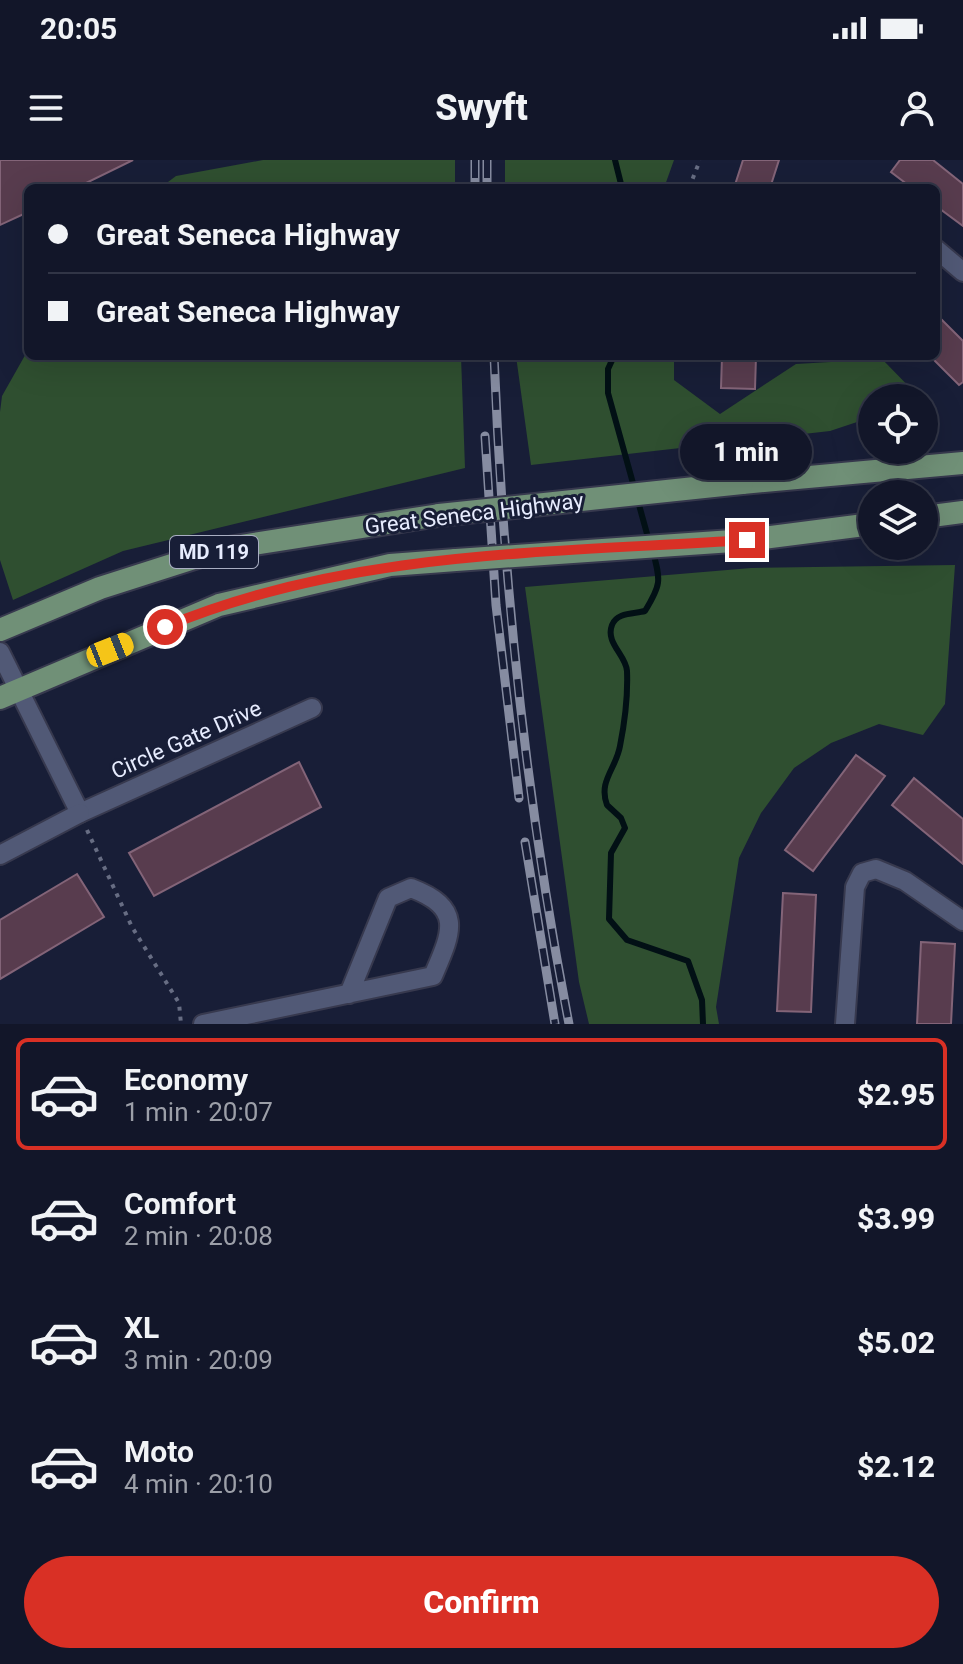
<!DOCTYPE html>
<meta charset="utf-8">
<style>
body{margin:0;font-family:Roboto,sans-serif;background:#1f2335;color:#f1f3f6;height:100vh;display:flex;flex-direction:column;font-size:30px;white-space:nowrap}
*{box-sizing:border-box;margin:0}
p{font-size:26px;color:#9c9fa8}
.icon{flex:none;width:44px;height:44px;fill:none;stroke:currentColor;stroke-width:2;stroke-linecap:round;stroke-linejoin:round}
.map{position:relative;height:864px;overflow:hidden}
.panel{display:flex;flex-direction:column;background:#121629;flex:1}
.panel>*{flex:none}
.guide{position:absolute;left:24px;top:24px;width:916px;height:176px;border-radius:12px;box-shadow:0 8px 32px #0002,0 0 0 2px #313546;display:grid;align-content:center;height:176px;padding:0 24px;background:#121629}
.controls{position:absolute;left:858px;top:224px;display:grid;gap:16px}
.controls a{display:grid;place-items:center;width:80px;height:80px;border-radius:50%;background:#121629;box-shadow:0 8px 32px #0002,0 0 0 2px #313546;font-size:40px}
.end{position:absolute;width:36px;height:36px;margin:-18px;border:10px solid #d93025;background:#fff;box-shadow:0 0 0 4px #fff}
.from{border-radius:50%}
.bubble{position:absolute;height:56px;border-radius:28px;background:#121629;box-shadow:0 8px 32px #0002,0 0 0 2px #313546;font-size:26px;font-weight:800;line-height:56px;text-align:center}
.car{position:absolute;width:24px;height:48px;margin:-24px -12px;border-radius:10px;box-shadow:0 0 6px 2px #0007;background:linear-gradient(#f5c518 24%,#345 0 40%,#f5c518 0 76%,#345 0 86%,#f5c518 0)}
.guide b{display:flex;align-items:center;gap:28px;height:76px;font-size:30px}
.guide b+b{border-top:2px solid #313546}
.guide i{width:20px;height:20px;background:#f1f3f6}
ul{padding:14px 0 0;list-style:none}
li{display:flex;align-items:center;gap:24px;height:112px;margin:0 16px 12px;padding:0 8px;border:4px solid transparent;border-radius:12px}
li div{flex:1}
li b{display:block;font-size:30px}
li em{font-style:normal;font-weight:800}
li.active{border-color:#d93025}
li>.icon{width:72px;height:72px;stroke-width:1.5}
.primary-button{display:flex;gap:16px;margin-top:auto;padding:16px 24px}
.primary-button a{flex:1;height:92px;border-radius:48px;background:#d93025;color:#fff;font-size:32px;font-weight:800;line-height:92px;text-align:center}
.status{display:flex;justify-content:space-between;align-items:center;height:56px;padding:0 40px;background:#121629;direction:ltr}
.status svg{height:22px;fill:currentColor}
header{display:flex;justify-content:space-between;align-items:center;height:104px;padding:0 24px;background:#121629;font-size:36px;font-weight:800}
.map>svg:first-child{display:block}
.forest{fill:#2f4f30}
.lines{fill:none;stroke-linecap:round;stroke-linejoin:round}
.stream{stroke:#021015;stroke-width:6}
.building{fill:#583c4e;stroke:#836478;stroke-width:2}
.minor-casing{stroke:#37394e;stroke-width:22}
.primary-casing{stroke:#37394e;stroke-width:26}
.path{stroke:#676d83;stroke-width:4;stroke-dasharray:4 6;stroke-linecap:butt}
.minor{stroke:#515976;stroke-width:18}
.primary{stroke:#709077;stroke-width:22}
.rail-casing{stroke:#868ca1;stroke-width:9}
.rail{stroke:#181e37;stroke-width:6;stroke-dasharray:18;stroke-linecap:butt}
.primary-bridge-casing{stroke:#37394e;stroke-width:26;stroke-linecap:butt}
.primary-bridge{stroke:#709077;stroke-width:22}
.route{stroke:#d93025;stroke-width:10}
.labels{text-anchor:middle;stroke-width:6;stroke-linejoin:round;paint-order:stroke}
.shield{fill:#181e37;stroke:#a9aec2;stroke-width:2}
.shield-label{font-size:20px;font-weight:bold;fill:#e7ecfe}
.street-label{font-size:22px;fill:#e7ecfe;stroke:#181e37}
</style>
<div class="status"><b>20:05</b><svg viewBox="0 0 49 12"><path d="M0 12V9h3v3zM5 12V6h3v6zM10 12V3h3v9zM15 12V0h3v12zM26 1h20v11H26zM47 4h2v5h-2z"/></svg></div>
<header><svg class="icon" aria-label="menu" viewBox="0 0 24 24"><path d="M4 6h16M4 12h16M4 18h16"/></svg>Swyft<svg class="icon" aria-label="person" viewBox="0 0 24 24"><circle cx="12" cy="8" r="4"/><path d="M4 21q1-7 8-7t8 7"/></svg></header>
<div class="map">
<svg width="963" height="864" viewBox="0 0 963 864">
<rect width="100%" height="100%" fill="#181e37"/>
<g class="forest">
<polygon points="263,0 455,0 455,28 160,28 176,16"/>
<polygon points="505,0 674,0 664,28 505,28"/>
<polygon points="28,190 28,196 461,196 465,308 123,391 13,440 0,400 0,252 2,236"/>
<polygon points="516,196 674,196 674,220 720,254 796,204 882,199 920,238 872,238 872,257 830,271 531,305"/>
<polygon points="955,405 945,544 923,575 879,564 831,583 794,608 761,653 739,698 716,847 719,864 589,864 579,822 525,427 751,408"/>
</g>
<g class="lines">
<g class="stream">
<polyline points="615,0 622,28"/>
<polyline points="614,196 608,209 608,233 649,381"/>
<path d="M653,392C661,421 661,425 645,451C634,454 617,452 612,465C605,483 626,495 627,511C628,536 625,561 620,586C616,609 598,621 607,645L621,658L625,668L611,693L609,759L627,780L688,801L702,840L703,864"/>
</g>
</g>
<g class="building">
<polygon points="0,0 133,0 76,28 28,28 28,52 0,65"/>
<polygon points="743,0 779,0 770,28 734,28"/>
<polygon points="900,0 933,0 963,24 963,66 936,46 936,28 912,28 891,12"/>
<polygon points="936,154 963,181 963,222 959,225 930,196 936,196"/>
<polygon points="722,196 756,196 755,229 721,228"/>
<polygon points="856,595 885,616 813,711 785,690"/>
<polygon points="299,602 321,647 154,736 129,693"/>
<polygon points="914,618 963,659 963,704 892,645"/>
<polygon points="77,714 104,757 0,819 0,760"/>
<polygon points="783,733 816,735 811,852 777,851"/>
<polygon points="921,782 955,784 951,864 917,864"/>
</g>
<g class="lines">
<g class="minor-casing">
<g id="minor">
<polyline points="936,89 963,112"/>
<polyline points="0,492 80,653 312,548"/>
<polyline points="0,695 80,653"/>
<path d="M203,864L433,816C452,772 464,748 411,728L388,738L349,834"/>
<polyline points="845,864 855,727 862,713 876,709 905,721 963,761"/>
</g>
</g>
<g class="primary-casing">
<g id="primary">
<polyline points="742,323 963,303"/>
<polyline points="924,357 963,352"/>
<polyline points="747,380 872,364"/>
<polyline points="0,470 100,428 222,389 439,355"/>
<polyline points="0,538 219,445 390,405 456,400"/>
</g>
</g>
<g class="path">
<polyline points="689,28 700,0"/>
<polyline points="87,670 132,767 179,843 181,864"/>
</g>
<use href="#minor" class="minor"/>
<use href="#primary" class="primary"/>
<g class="rail-casing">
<g id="rail">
<polyline points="475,0 475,28"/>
<polyline points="487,0 487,28"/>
<path d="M494,196C503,421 526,643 569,864"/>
<polyline points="485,276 496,445 519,638"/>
<polyline points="525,682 555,864"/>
</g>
</g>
<use href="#rail" class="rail"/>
<g class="primary-bridge-casing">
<g id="primary-bridge">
<polyline points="439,355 742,323"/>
<polyline points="456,400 747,380"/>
</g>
</g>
<use href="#primary-bridge" class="primary-bridge"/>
</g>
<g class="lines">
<path class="route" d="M165,467C349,390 550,393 747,380"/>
</g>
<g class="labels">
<rect class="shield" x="170" y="376" width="88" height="32" rx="6"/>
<g class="shield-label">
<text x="214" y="399">MD 119</text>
</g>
<g class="street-label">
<text transform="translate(474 353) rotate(-7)" y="8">Great Seneca Highway</text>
<text transform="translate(186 579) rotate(-24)" y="8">Circle Gate Drive</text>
</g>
</g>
</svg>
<div class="controls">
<a><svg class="icon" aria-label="locate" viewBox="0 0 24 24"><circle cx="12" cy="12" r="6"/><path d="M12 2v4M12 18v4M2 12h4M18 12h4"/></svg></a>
<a><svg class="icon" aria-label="layers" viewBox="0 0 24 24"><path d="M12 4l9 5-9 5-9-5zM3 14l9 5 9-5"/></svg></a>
</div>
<i class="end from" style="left:165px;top:467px"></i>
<i class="end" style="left:747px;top:380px"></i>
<div class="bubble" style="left:680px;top:264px;width:132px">1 min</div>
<i class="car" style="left:110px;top:490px;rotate:68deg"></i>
<div class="guide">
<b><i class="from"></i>Great Seneca Highway</b>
<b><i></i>Great Seneca Highway</b>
</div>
</div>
<section class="panel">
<ul>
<li class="active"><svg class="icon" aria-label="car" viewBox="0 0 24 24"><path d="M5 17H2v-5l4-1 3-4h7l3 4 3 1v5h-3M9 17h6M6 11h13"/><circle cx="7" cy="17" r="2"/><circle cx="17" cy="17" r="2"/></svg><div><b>Economy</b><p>1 min · 20:07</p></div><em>$2.95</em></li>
<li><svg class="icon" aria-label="car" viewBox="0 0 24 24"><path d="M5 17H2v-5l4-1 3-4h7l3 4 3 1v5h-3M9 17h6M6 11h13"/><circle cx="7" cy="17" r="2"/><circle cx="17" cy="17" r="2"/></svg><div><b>Comfort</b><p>2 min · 20:08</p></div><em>$3.99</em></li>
<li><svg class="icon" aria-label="car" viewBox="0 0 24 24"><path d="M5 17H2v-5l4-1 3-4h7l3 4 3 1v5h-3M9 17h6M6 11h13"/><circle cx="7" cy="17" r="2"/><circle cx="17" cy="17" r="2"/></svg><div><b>XL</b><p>3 min · 20:09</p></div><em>$5.02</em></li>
<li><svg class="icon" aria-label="car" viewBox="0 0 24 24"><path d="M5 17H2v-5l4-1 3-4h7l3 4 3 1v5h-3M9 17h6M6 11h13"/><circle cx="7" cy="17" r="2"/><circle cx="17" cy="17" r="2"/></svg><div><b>Moto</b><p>4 min · 20:10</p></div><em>$2.12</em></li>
</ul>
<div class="primary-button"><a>Confirm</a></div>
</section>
